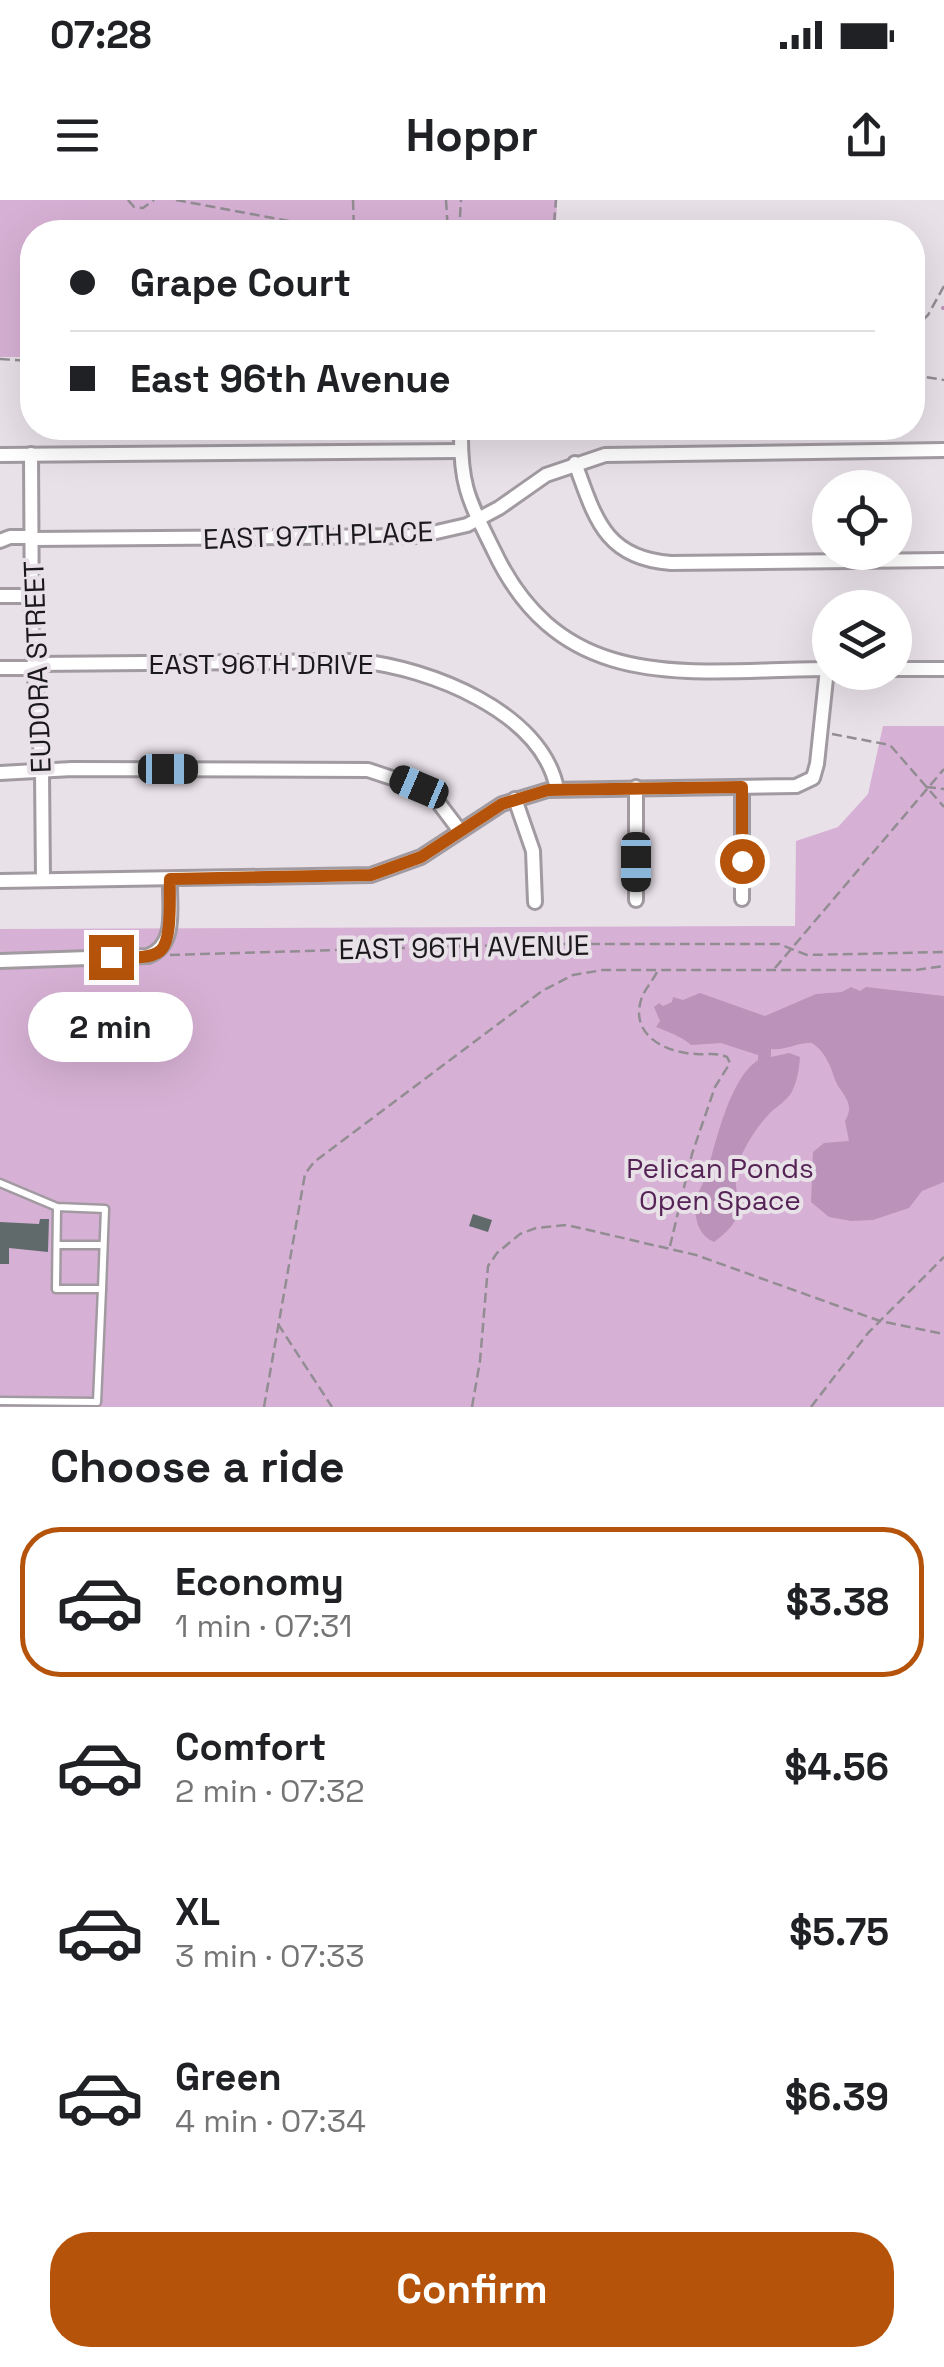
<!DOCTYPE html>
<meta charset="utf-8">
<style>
body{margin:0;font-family:"Space Grotesk",sans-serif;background:#f6f6f6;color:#202124;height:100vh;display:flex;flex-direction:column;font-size:38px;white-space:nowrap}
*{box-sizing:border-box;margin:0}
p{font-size:32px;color:#757577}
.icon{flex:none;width:55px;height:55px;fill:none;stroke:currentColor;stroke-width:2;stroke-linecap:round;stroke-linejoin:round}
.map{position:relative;height:1207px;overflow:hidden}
.drawer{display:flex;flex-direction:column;background:#fff;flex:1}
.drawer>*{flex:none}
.banner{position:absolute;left:20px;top:20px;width:905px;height:220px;border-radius:40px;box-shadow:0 10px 40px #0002;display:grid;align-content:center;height:220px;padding:0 50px;background:#fff}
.fabs{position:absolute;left:812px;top:270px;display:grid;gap:20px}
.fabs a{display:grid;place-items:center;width:100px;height:100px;border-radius:50%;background:#fff;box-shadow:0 10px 40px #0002;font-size:50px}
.end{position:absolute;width:45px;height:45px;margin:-22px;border:12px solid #b45309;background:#fff;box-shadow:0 0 0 5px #fff}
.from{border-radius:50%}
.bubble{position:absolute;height:70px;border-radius:35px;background:#fff;box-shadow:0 10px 40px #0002;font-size:32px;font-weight:700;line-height:70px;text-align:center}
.car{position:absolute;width:30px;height:60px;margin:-30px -15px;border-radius:12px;box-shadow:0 0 8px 2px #0007;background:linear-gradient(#222 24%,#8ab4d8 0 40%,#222 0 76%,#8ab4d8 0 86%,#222 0)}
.banner b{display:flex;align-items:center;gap:35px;height:95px;font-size:38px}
.banner b+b{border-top:2px solid #e0e0e0}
.banner i{width:25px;height:25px;background:#202124}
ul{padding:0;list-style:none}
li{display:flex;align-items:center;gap:30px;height:150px;margin:0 20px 15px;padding:0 30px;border:5px solid transparent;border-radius:40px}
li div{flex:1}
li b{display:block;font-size:38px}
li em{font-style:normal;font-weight:700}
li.on{border-color:#b45309}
li>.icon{width:90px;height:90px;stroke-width:1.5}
h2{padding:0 50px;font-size:45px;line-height:120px}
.action{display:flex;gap:20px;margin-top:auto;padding:20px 50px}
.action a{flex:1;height:115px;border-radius:40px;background:#b45309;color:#fff;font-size:40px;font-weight:700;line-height:115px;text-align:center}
.status{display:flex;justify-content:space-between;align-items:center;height:70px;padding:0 50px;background:#fff;direction:ltr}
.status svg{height:28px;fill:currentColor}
header{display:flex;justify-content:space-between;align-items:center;height:130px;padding:0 50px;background:#fff;font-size:45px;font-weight:700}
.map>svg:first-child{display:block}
.green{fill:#d7b1d5}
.water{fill:#bb92b9}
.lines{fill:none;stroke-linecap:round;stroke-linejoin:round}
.stream{stroke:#bb92b9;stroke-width:4}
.building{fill:#606a6b}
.service-casing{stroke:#a29aa1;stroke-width:11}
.minor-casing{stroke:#a29aa1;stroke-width:18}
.path{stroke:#928d92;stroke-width:2.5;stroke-dasharray:10 5;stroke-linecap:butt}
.service{stroke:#fff;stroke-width:6}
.minor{stroke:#fff;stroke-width:12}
.route{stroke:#b45309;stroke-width:12}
.labels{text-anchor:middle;stroke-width:8;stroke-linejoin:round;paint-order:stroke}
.street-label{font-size:28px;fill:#1b191b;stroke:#e8e1e8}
.park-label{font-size:28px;fill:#552355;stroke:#e8e1e8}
</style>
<div class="status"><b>07:28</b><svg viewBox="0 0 49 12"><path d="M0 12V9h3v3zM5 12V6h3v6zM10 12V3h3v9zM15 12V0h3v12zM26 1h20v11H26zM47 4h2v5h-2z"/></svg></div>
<header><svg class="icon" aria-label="menu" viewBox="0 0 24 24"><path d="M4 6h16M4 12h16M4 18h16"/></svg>Hoppr<svg class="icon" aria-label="share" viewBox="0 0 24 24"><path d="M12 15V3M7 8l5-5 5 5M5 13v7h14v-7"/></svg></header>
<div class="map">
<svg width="944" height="1207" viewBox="0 0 944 1207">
<rect width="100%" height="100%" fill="#e8e1e8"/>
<g class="green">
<polygon points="0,0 557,0 556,26 598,24 600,32 32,32 32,157 0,157"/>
<polygon points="883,526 944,526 944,1207 0,1207 0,729 795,726 796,641 838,627 868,594"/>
</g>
<path class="water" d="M851,787L860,791L866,787L944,796V982L922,991L909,1008L873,1020L851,1021L829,1017L811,1002L813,952L824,943L849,941L845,921C857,901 839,894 834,877C830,864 824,851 812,843C797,842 785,851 771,849V857L789,853L800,857C799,870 797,884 790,895C785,901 778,906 772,911C758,925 744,946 738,965C728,998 757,1011 714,1042C698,1035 694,1019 696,1002C697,992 704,983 707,973C716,941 730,878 758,860V855L721,843L691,845C681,836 668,832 656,827L660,821L654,807L659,803L663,806L672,802L673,797L683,800L700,793L765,816L816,794L842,792Z"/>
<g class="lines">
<polyline class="stream" points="943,108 944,108"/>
</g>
<g class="building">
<polygon points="473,1014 492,1020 488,1032 469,1026"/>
<polygon points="40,1019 49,1019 48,1052 9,1048 9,1064 0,1064 0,1022 39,1024"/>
</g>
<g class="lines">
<g class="service-casing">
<g id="service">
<polyline points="0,983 57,1007 105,1009 102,1089 56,1089 57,1007"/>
<polyline points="57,1045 103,1045"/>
<polyline points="0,1201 97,1202 102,1089"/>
</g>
</g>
<g class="minor-casing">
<g id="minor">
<path d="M461,228C460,287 469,300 494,351C564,499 694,469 830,469"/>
<polyline points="31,254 32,435 42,572 43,680"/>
<polyline points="0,255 460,251"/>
<path d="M575,263C595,317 604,358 671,363L944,360"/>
<polyline points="32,339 419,336 467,325 499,308 546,275 605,255 944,250"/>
<polyline points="0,341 10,337 32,337"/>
<polyline points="0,396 33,396"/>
<path d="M35,464L359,461C428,468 542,511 557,589"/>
<polyline points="0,468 35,468"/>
<polyline points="895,469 944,469"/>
<polyline points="0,573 72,569 368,570 419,587 438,602 460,631"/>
<polyline points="636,587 636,700"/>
<polyline points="742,587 742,699"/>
<polyline points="515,599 533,651 535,702"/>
<polyline points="0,681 371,675 421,657 502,604 548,590 796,586 813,578 817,564 827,469"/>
<path d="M0,761L148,756C178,745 169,706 170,679"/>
</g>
</g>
<g class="path">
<polyline points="128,0 134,7 143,8 154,0"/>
<polyline points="176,0 300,23 405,32"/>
<polyline points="353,0 354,32"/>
<polyline points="446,0 448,32"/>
<polyline points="441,32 495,32"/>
<polyline points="459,32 461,0"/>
<polyline points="497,32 551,27 554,24 556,0"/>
<polyline points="912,130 928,115 944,86"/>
<polyline points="0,159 32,161"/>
<polyline points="912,175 944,180"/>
<polyline points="832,534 890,545 944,607"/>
<polyline points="926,587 944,589"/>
<polyline points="170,755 540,744 779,744 807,755 944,752"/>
<polyline points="775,768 944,569"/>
<path d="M657,772C652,782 644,790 641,800C630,836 667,853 696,854C708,855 716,852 727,857L730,863L715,887L692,954L670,1046"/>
<polyline points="278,1124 332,1207"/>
<polyline points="264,1207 305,974 314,962 542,791 573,775 603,770 916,770 944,766"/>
<polyline points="472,1207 480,1161 488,1066 497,1053 520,1034 536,1028 567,1025 696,1055 880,1121 944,1134"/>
<polyline points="811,1207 868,1133 944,1057"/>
</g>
<use href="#service" class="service"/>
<use href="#minor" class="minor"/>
</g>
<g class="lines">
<path class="route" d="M111,757C125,757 149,760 160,751C173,741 169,695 170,679L371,675L421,657L502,604L548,590L742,587V661"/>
</g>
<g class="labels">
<g class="street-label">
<text transform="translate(318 335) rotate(-2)" y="10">EAST 97TH PLACE</text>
<text x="261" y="474">EAST 96TH DRIVE</text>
<text transform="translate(37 467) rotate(-92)" y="10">EUDORA STREET</text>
<text transform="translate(464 747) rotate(-1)" y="10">EAST 96TH AVENUE</text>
</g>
<g class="park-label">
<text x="720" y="978">Pelican Ponds<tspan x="720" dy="32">Open Space</tspan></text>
</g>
</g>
</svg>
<div class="fabs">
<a><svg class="icon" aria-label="locate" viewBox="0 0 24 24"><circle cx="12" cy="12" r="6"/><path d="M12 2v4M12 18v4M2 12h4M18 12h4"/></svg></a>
<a><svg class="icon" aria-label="layers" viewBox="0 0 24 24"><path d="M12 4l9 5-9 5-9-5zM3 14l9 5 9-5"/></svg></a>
</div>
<i class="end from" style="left:742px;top:661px"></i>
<i class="end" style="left:111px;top:757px"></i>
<div class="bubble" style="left:28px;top:792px;width:165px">2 min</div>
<i class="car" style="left:168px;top:569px;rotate:90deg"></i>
<i class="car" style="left:419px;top:587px;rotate:293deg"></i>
<i class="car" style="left:636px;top:662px;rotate:180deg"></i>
<div class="banner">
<b><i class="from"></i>Grape Court</b>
<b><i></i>East 96th Avenue</b>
</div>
</div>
<section class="drawer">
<h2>Choose a ride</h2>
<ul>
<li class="on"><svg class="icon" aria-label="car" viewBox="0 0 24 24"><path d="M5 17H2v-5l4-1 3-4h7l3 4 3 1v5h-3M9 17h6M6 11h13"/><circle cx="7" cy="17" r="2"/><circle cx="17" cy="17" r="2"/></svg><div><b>Economy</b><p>1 min · 07:31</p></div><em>$3.38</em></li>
<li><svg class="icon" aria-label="car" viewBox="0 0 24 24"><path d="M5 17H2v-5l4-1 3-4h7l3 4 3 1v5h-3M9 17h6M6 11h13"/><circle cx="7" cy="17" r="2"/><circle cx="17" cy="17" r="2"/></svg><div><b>Comfort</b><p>2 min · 07:32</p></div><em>$4.56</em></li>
<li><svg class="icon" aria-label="car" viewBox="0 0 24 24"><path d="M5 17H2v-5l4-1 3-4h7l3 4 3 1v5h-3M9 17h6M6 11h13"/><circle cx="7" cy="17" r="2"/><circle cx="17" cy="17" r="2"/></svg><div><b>XL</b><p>3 min · 07:33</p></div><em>$5.75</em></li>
<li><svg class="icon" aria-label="car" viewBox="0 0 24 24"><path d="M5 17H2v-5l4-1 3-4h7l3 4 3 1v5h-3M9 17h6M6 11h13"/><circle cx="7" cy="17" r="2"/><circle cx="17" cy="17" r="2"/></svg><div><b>Green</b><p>4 min · 07:34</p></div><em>$6.39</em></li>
</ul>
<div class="action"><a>Confirm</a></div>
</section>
